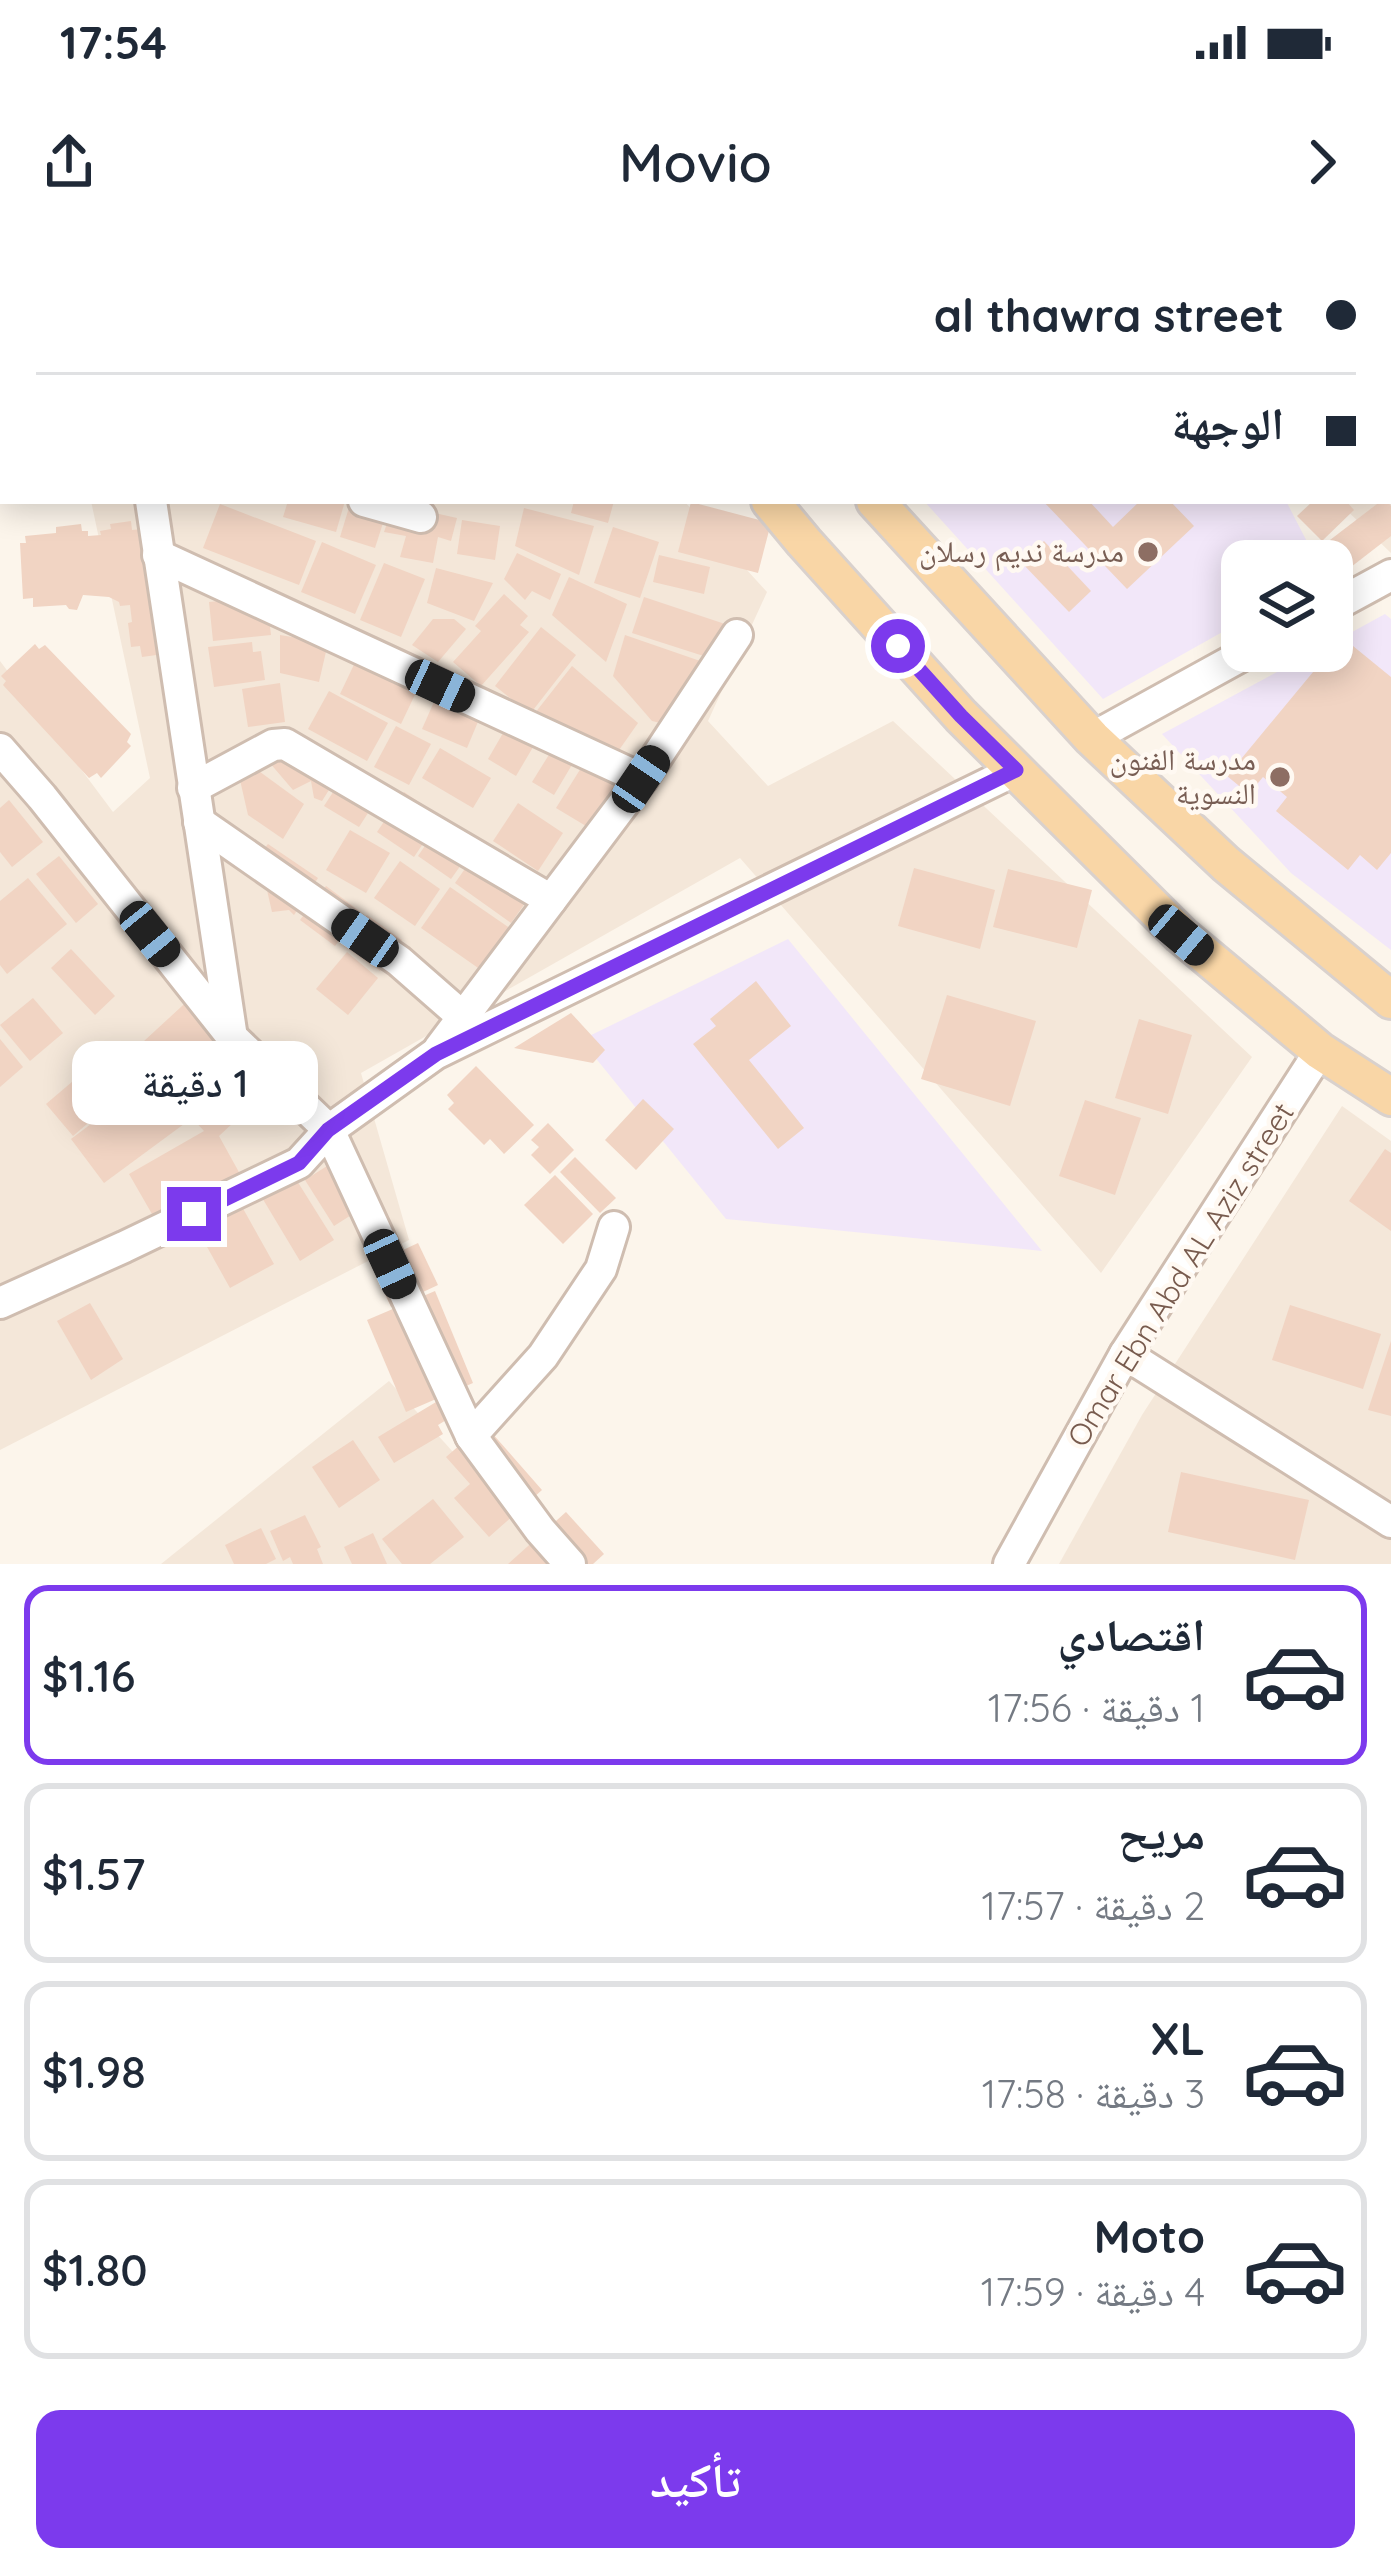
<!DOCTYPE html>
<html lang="ar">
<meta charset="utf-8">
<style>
body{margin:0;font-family:Quicksand,"Noto Naskh Arabic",sans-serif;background:#f6f6f7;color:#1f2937;direction:rtl;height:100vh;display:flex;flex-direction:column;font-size:45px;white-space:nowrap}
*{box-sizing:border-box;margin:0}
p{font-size:39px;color:#747a83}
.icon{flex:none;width:66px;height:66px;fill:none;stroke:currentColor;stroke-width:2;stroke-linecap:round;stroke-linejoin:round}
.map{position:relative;height:1324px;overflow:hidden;direction:ltr}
.side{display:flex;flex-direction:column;background:#fff;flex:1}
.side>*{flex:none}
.top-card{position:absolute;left:0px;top:0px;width:1392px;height:264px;box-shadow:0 6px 30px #0003;direction:rtl;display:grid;align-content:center;height:264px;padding:0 36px;background:#fff}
.buttons{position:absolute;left:1221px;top:300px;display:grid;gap:24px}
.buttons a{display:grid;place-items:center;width:132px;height:132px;border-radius:24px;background:#fff;box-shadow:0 6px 30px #0003;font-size:60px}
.end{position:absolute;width:54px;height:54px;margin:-27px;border:15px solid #7c3aed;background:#fff;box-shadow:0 0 0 6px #fff}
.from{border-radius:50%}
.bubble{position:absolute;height:84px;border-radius:24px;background:#fff;box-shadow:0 6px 30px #0003;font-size:39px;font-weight:600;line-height:84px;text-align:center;direction:rtl}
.car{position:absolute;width:36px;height:72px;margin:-36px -18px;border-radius:15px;box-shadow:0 0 9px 3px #0007;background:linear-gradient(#222 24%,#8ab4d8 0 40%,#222 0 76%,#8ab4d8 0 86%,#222 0)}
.top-card b{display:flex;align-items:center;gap:42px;height:114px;font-size:45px}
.top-card b+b{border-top:3px solid #e0e1e3}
.top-card i{width:30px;height:30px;background:#1f2937}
ul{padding:21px 0 0;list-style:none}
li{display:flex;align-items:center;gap:36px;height:180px;margin:0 24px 18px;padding:0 12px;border:6px solid #e0e1e3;border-radius:24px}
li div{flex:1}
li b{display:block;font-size:45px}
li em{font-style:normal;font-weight:600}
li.current{border-color:#7c3aed}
li>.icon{width:108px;height:108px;stroke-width:1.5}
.action{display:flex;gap:24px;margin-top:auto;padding:24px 36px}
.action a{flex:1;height:138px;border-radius:24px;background:#7c3aed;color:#fff;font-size:48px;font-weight:600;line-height:138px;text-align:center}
.status{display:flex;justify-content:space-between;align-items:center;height:84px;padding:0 60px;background:#fff;direction:ltr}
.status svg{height:33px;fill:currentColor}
header{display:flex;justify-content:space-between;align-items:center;height:156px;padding:0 36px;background:#fff;font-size:54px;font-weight:600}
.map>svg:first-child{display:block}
.residential{fill:#f4e7d9}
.education{fill:#f2e7f9}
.building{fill:#f1d4c3}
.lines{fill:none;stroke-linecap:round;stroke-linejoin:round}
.minor-casing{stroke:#cfbdb0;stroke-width:36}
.major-casing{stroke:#d9d1cd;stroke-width:42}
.minor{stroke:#fff;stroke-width:30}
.major{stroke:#f9d6a6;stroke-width:36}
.route{stroke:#7c3aed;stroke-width:15}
.education-dot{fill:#8d6e63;stroke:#fff9f2;stroke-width:4.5}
.labels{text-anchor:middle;stroke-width:9;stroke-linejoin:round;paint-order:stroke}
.education-label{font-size:30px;fill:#785e54;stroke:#fff9f2;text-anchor:end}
.street-label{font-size:30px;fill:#785b4e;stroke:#fff9f2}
</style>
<div class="status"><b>17:54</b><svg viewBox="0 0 49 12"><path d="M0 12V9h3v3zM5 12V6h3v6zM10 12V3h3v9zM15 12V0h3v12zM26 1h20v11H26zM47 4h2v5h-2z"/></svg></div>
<header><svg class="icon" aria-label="forward" viewBox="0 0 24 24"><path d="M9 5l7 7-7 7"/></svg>Movio<svg class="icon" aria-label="share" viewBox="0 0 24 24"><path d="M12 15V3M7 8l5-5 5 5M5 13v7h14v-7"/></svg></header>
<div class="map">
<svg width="1391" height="1324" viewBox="0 0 1391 1324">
<rect width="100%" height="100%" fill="#fcf5eb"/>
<g class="residential">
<polygon points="1114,0 1391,0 1391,313 1337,261 1389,261 1389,3 1118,3"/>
<polygon points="91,261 684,261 767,352 708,481 768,546 893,481 1252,817 1101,1033 740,618 361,833 409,1000 0,1210 0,421 113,572 150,538"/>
<polygon points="1342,866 1391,901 1391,1324 1059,1324 1142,1175"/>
<polygon points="389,1141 554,1324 161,1324"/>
</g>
<g class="education">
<polygon points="924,261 1286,261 1317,321 1242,321 1242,381 1103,459"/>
<polygon points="1385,374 1391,379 1391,710 1291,633 1162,494 1316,411 1332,411 1332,403"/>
<polygon points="788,699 1042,1011 726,979 581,800"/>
</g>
<g class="building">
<polygon points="288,261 345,261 336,292 283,277"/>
<polygon points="351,261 390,261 375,308 340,297"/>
<polygon points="574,261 614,261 608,283 571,273"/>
<polygon points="1043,261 1089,261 1113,287 1140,261 1170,261 1194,286 1127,349"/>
<polygon points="1313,261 1346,261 1354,270 1322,301 1297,276"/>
<polygon points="1381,261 1387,261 1391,266 1391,296 1351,327 1330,300"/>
<polygon points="691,262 771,283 758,333 678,312"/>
<polygon points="220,264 316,301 299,345 203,308"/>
<polygon points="394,264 457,278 451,301 438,297 433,323 400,317 406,296 384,292"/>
<polygon points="524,268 594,286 579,335 515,306"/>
<polygon points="462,280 500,286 495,320 457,314"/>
<polygon points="131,281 132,290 142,289 178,412 142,417 140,406 131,407 128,383 132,382 130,365 120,366 119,362 109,357 83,355 77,370 69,369 66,365 33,367 33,358 23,359 20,303 26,303 25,296 56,293 56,287 81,284 82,291 88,291 88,296 101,295 100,291 111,289 110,284"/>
<polygon points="613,287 659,302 640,358 594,343"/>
<polygon points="1044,301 1091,351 1069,372 1021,322"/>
<polygon points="322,302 376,325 355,374 301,352"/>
<polygon points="517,313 561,334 550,360 532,351 525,360 504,339"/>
<polygon points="659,315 710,327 704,354 653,342"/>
<polygon points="384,323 425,339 401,397 360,380"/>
<polygon points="436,328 493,343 474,381 427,363"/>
<polygon points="569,337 627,364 606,422 552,375"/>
<polygon points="217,344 266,352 271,395 213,401 209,362 219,361"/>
<polygon points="504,354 528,376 520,385 529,392 481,446 453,422 481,391 475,386"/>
<polygon points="644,357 728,385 716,420 632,393"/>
<polygon points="433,379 454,379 466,389 438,422 412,405"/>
<polygon points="541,387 576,415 530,474 495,446"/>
<polygon points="280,395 328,403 319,442 280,433"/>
<polygon points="625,395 706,423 669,485 652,481 613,436"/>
<polygon points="1342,397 1391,437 1391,613 1377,630 1360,615 1348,630 1276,571 1287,557 1263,537 1249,554 1227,536"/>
<polygon points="252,402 253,412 261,411 265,440 214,447 208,407"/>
<polygon points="35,404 39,409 45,405 131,494 127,502 131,506 101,538 97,533 89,538 3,445 6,441 1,436"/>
<polygon points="360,412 421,442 401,484 340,454"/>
<polygon points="572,426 638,483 612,520 535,473"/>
<polygon points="280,443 285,482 248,487 242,449"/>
<polygon points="441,446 485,465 467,508 422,489"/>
<polygon points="329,451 388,483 367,521 308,489"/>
<polygon points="510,481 539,497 516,536 488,519"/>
<polygon points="396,486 431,504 409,545 374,527"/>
<polygon points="303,503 344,526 322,561 314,558 311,541 293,550 269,522"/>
<polygon points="555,505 576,518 554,555 532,542"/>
<polygon points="440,508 491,538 473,568 422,538"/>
<polygon points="586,520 620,542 591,589 556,568"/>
<polygon points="352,523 386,545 359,587 324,566"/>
<polygon points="252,526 304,564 283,599 248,575 240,540"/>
<polygon points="404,552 441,577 414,617 377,592"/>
<polygon points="9,560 43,602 12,627 0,612 0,568"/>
<polygon points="518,563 563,593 538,631 493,601"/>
<polygon points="444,578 478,601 451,639 418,616"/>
<polygon points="350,590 390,613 366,653 326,630"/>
<polygon points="483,603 540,642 511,683 455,643"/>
<polygon points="268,604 318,638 294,675 289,670 272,672 259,615"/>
<polygon points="59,616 98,664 76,683 36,634"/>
<polygon points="400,621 440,649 415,686 374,658"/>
<polygon points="914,628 995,650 980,709 898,686"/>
<polygon points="1008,629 1092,650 1077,708 993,687"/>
<polygon points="28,638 67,684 7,734 0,725 0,661"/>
<polygon points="326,646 361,672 335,706 300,680"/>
<polygon points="450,647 511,689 481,730 421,688"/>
<polygon points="367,675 402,700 380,731 344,706"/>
<polygon points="71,709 115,756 95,775 51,728"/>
<polygon points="347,712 378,738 348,775 316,749"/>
<polygon points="756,741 791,786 749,820 804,888 778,909 693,804 716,786 710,779"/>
<polygon points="194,755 276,843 219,896 240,934 156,981 129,934 204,891 131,813"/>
<polygon points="947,755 1036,781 1010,866 921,839"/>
<polygon points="33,758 63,793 30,821 0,785"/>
<polygon points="571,773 605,810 593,823 514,808"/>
<polygon points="1139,779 1192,795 1168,874 1115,858"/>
<polygon points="0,799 23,827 0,847"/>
<polygon points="119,802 145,834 73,896 46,864"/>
<polygon points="476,826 534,885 504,914 490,899 484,905 448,869 454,863 447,855"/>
<polygon points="151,839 184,884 104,943 71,899"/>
<polygon points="643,859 674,889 636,930 605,900"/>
<polygon points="1085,860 1141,878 1115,955 1059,936"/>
<polygon points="548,883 574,910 550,934 531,915 539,907 531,900"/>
<polygon points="1385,909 1391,913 1391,991 1349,961"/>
<polygon points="349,912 378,958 334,986 305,940"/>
<polygon points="575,917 616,958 600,973 560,932"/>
<polygon points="555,935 593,974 563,1004 524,965"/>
<polygon points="294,936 334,1000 300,1021 261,956"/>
<polygon points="241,965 274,1024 230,1048 197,989"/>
<polygon points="418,1003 438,1045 391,1067 371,1025"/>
<polygon points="435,1051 473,1143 406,1172 367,1080"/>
<polygon points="90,1063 123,1119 91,1140 57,1081"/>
<polygon points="1290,1065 1381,1094 1363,1149 1272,1120"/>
<polygon points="1391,1101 1391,1176 1368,1170"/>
<polygon points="446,1156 456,1174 438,1185 443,1194 394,1223 378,1197"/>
<polygon points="484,1184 542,1250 489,1297 454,1258 470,1244 446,1217"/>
<polygon points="353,1200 380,1240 339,1268 312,1227"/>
<polygon points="1181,1232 1309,1260 1295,1320 1168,1292"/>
<polygon points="433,1259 464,1297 430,1324 402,1324 382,1299"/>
<polygon points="566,1272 604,1314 593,1324 508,1324"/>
<polygon points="305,1275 321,1307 317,1309 323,1324 293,1324 290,1317 283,1321 270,1291"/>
<polygon points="261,1288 276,1319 266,1324 234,1324 225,1305"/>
<polygon points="373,1293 387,1324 352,1324 344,1307"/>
</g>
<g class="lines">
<g class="minor-casing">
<g id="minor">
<polyline points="113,0 113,3"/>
<polyline points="1169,0 1171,3"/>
<polyline points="879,3 880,0"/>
<polyline points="1389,89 1391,90"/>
<polyline points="1389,217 1391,220"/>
<polyline points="151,261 231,791"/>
<polyline points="364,261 421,277"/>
<polyline points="158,315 642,539"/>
<polyline points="1332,367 1391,335"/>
<polyline points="1092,498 1250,411"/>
<polyline points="0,509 42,557 232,797 329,890 471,1196 540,1290 570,1324"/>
<polyline points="193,548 273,505 285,504 551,660"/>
<polyline points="199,582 399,721 463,777"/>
<polyline points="439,809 642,539 737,395"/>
<polyline points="0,1063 124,1007 299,923 329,890 435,814 1016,530"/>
<polyline points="1125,1114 1391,1282"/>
<polyline points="471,1196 543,1116 601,1029 614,987"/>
<polyline points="1009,1324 1125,1114 1320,811"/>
</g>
</g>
<g class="major-casing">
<g id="major">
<polyline points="550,0 553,3"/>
<polyline points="645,0 647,3"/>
<polyline points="770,261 804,302 961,476 1181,695 1320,811 1391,857"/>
<polyline points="875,261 1092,498 1226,624 1391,760"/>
</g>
</g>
<use href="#minor" class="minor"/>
<use href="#major" class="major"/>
</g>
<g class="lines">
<polyline class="route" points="194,974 299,923 328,890 436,814 1016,530 961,476 898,406"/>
</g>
<g class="education-dot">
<circle cx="1148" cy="312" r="12"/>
<circle cx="1280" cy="537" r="12"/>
</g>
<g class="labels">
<g class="education-label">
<text x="1124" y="322">مدرسة نديم رسلان</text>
<text x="1256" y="530">مدرسة الفنون<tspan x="1256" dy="34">النسوية</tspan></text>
</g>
<g class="street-label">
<text transform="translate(1181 1035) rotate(-58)" y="10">Omar Ebn Abd AL Aziz street</text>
</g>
</g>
</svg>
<div class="buttons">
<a><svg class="icon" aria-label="layers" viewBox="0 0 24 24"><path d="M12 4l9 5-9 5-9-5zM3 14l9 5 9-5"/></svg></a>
</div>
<i class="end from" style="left:898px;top:406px"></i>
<i class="end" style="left:194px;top:974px"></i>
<div class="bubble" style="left:72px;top:801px;width:246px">1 دقيقة</div>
<i class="car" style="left:440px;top:446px;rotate:115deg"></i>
<i class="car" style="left:641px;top:539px;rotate:34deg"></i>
<i class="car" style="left:150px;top:694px;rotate:141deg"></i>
<i class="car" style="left:1181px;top:695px;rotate:130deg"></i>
<i class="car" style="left:365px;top:698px;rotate:305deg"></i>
<i class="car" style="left:390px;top:1024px;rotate:155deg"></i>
<div class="top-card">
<b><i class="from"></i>al thawra street</b>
<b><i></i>الوجهة</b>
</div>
</div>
<section class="side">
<ul>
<li class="current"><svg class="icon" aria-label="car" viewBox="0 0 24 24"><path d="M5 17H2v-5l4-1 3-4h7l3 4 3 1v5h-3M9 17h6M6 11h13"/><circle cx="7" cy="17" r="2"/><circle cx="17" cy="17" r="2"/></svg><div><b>اقتصادي</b><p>1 دقيقة · 17:56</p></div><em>$1.16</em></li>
<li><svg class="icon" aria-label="car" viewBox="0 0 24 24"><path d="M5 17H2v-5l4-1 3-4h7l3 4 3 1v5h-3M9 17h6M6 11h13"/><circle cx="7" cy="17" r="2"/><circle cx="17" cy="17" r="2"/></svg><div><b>مريح</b><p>2 دقيقة · 17:57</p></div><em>$1.57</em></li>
<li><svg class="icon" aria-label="car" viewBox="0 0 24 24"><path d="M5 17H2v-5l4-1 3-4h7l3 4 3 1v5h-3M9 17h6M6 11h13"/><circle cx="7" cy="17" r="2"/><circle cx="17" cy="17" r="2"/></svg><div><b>XL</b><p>3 دقيقة · 17:58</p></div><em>$1.98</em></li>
<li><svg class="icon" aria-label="car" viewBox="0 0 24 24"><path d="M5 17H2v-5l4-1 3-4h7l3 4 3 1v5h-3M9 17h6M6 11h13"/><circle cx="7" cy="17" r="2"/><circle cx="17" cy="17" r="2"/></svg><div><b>Moto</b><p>4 دقيقة · 17:59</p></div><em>$1.80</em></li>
</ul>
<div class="action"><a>تأكيد</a></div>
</section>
